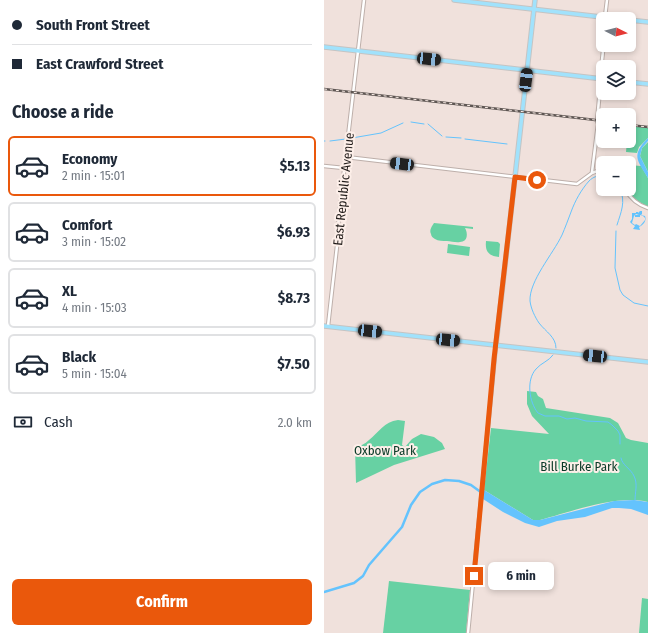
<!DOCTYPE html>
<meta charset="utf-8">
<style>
body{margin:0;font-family:"Fira Sans Condensed",sans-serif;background:#f2f2f3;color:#1f2937;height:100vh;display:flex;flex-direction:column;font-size:15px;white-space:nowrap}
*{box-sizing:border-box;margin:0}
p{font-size:13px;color:#747a83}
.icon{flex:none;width:22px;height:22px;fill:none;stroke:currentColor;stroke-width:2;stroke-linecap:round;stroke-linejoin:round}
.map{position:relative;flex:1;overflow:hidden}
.details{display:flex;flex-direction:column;background:#fff;width:324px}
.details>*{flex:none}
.top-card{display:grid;align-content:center;height:88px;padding:0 12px;background:#fff}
.needle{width:26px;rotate:96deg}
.buttons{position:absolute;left:272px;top:12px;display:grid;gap:8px}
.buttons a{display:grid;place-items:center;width:40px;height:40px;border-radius:6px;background:#fff;box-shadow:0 2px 6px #0003;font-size:20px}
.end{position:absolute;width:18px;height:18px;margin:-9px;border:5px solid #ea580c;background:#fff;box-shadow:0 0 0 2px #fff}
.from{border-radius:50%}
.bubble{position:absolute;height:28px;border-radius:6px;background:#fff;box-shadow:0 2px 6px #0003;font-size:13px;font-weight:700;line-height:28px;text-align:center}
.car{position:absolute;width:12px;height:24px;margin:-12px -6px;border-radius:5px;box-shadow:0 0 3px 1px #0007;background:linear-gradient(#222 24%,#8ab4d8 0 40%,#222 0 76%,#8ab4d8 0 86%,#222 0)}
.top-card b{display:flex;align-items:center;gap:14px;height:38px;font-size:15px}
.top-card b+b{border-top:1px solid #e0e1e3}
.top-card i{width:10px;height:10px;background:#1f2937}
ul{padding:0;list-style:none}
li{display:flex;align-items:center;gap:12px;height:60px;margin:0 8px 6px;padding:0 4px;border:2px solid #e0e1e3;border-radius:6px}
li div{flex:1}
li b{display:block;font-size:15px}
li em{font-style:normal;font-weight:700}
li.selected{border-color:#ea580c}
li>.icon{width:36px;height:36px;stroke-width:1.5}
h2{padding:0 12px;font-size:18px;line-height:48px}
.pay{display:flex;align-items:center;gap:10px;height:44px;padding:0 12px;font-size:15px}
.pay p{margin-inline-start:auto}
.primary-button{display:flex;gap:8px;margin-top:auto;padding:8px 12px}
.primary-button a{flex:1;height:46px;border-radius:6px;background:#ea580c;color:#fff;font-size:16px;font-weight:700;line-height:46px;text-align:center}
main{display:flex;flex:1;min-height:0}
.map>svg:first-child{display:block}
.green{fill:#67d1a3}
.water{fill:#64c3fd;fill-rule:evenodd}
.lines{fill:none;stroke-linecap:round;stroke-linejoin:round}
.stream{stroke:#64c3fd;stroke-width:1}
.river{stroke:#64c3fd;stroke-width:2.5}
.minor-casing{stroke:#bdafaa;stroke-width:4.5}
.major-casing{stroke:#c5c4c3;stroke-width:5.5}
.minor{stroke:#fff;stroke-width:2.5}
.major{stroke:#a1e2fc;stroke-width:3.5}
.rail-casing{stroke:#5e5653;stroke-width:2.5}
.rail{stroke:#fdefe9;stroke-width:1;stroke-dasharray:3;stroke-linecap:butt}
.route{stroke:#ea580c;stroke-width:5}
.labels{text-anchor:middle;stroke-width:4;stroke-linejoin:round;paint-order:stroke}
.street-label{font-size:13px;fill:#201b19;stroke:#fdefe9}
.park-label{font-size:13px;fill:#083926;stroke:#fdefe9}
</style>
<main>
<section class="details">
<div class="top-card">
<b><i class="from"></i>South Front Street</b>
<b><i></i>East Crawford Street</b>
</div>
<h2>Choose a ride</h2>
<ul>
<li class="selected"><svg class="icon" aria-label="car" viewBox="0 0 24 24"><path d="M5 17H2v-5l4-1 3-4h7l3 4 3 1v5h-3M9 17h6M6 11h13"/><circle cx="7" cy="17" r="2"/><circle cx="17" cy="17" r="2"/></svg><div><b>Economy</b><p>2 min · 15:01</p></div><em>$5.13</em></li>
<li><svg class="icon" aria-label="car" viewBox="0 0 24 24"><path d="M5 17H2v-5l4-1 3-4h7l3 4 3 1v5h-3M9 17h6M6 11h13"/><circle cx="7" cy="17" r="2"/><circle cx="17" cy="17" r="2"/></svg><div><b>Comfort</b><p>3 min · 15:02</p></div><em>$6.93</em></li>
<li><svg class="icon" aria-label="car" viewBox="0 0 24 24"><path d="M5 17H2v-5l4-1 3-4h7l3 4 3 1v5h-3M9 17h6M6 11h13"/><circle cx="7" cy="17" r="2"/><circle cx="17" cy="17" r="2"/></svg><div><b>XL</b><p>4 min · 15:03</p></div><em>$8.73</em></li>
<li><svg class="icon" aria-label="car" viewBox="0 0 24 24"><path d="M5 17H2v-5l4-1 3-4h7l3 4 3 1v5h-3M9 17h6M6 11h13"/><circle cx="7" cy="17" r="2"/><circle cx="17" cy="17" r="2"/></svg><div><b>Black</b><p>5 min · 15:04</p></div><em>$7.50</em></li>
</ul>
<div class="pay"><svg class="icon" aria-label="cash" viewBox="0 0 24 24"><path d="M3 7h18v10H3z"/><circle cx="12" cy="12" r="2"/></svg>Cash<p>2.0 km</p></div>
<div class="primary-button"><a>Confirm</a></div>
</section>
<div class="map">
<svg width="324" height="633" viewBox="0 0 324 633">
<rect width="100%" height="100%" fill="#f0e1dc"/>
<g class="green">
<polygon points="305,126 324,128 324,138 315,147 313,153 302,152 303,141 305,141"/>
<polygon points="324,142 324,172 316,156 318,148"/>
<path d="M305,165L317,166L324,178V207C315,202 308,198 303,189H305Z"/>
<path d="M110,223L149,227V229L141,228C144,233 144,242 136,242C132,243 127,241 123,241C119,241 114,241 111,239C109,238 107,236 107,234C105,230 108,226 110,223Z"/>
<path d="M162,241L174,242L176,244L175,257C164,256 161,251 162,241Z"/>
<polygon points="124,244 146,247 145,256 123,253"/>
<path d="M203,391L212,392L214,396L219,399L222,408L286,418L294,423L302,438L307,440L324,443V502C294,494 246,512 216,520H209L160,490L167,428L225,434L208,416L203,404Z"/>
<path d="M74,420L81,421L78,445L81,447L88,439L97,434L110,437L118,443L121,449L70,465L32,483L31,447C36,446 41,444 45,440C55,432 60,422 74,420Z"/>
<polygon points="65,581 146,590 142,633 59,633"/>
<polygon points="318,598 324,599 324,633 315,633"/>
</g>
<g class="water">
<path d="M324,138V141L318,148L316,156L324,172V178C313,160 307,155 324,138Z"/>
<path d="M316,211H318V214L317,215L321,216C323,221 319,225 315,227L316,230L309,229L311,226L308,224L306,222L308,219V213H312V212H314V213ZM312,214L315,215H311V217H316V215L319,216L321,218V220L316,226L312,224L311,225L308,223L310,216Z"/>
<polygon points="160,490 209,520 216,520 290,501 310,500 324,502 324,515 307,509 295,508 288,508 261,517 233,521 215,527 201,523 179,512 159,499"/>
</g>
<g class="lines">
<g class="stream">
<polyline points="87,122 100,124"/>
<polyline points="104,124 118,136"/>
<polyline points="122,137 137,138"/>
<polyline points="28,138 57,133 79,123"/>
<polyline points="141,139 183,144"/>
<polyline points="0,141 1,141"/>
<polyline points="6,141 22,139"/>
<path d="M293,225C297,212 302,202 296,189"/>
<polyline points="292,231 291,268 296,290 299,295 310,303 324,306"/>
<path d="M232,348C232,337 222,332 215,323C211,317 207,309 206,301C205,281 229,254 238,235C241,228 244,220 247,212C251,201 257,190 265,181C269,177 274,175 279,176"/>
<path d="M229,355C225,361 217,363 212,369C202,380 205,402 214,413L221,416H235L243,419L251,418L262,421L284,422L288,425L294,431L296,435V444"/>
<path d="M297,458C298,465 307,469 310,476C314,484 311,492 311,500"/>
</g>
<polyline class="river" points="0,592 30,583 39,576 45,565 78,527 87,505 96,492 108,484 121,480 135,481 147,485 158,493"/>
<g class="minor-casing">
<g id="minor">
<polyline points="281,17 283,0"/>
<polyline points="276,79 279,51 280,45"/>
<polyline points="22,157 253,184 268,173 279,169"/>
<polyline points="0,166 20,168"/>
<polyline points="268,172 274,124 273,121 277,79"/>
<path d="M301,189C306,198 314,205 324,208"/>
<polyline points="4,326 13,246 13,239 16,205 40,0"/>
<polyline points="144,633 172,345"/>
</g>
</g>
<g class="major-casing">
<g id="major">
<polyline points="130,0 295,19"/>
<polyline points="305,20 324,22"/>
<polyline points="0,47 279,79"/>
<polyline points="305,82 324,84"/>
<polyline points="0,326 324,362"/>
<polyline points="172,345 211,0"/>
</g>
</g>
<use href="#minor" class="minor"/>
<use href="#major" class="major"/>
<g class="rail-casing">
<g id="rail">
<polyline points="0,89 263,119 279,121"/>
<polyline points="305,125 324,127"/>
</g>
</g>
<use href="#rail" class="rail"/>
</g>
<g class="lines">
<polyline class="route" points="150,576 170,359 191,177 213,180"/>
</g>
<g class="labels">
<g class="street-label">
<text transform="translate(19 189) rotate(-84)" y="5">East Republic Avenue</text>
</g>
<g class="park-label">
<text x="61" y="455">Oxbow Park</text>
<text x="255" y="471">Bill Burke Park</text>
</g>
</g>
</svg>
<div class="buttons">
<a><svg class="needle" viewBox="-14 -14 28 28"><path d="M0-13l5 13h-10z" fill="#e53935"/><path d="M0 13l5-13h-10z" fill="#747a83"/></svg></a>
<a><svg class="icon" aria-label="layers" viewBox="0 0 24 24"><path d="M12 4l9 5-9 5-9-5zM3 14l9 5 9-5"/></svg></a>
<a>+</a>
<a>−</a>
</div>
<i class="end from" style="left:213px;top:180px"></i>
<i class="end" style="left:150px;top:576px"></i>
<div class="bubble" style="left:164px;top:562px;width:66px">6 min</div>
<i class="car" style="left:105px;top:59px;rotate:96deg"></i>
<i class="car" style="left:202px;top:80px;rotate:7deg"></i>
<i class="car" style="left:78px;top:164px;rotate:277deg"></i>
<i class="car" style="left:46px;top:331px;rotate:96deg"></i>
<i class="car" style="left:124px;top:340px;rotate:96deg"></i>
<i class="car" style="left:271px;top:356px;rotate:276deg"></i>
</div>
</main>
